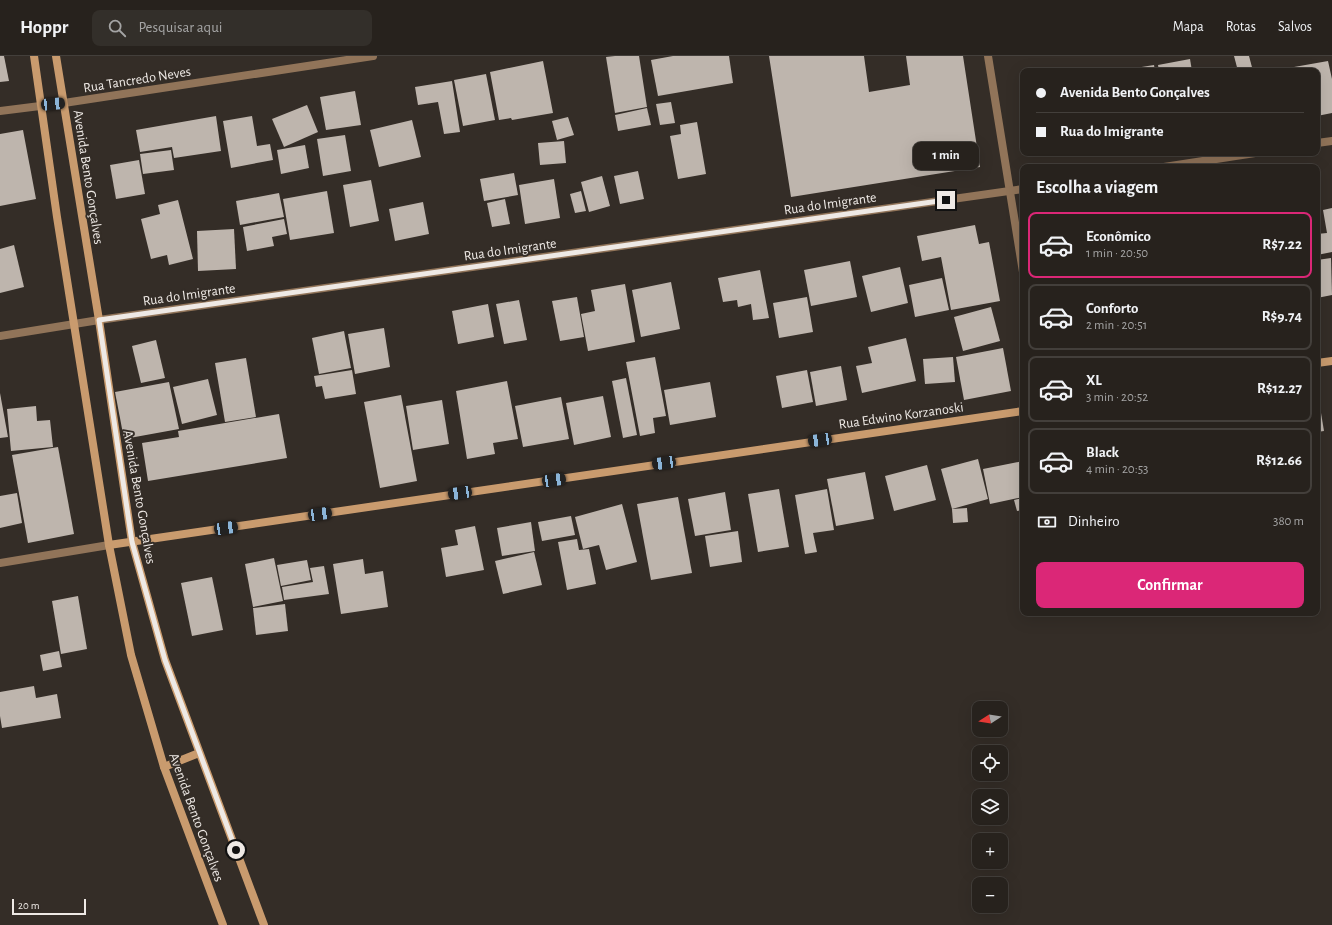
<!DOCTYPE html>
<html lang="pt">
<meta charset="utf-8">
<style>
body{margin:0;font-family:"Alegreya Sans",sans-serif;background:#332f2a;color:#f1f3f6;height:100vh;display:flex;flex-direction:column;font-size:15px;white-space:nowrap}
*{box-sizing:border-box;margin:0}
p{font-size:13px;color:#a4a4a4}
.icon{flex:none;width:22px;height:22px;fill:none;stroke:currentColor;stroke-width:2;stroke-linecap:round;stroke-linejoin:round}
.map{position:relative;flex:1;overflow:hidden}
.drawer{position:absolute;left:1020px;top:108px;width:300px;height:452px;display:flex;flex-direction:column;background:#27221d;border-radius:8px;box-shadow:0 4px 16px #0002,0 0 0 1px #433f3b}
.drawer>*{flex:none}
.banner{position:absolute;left:1020px;top:12px;width:300px;height:88px;border-radius:8px;box-shadow:0 4px 16px #0002,0 0 0 1px #433f3b;display:grid;align-content:center;height:88px;padding:0 16px;background:#27221d}
.needle{width:26px;rotate:258deg}
.fabs{position:absolute;left:972px;top:645px;display:grid;gap:8px}
.fabs a{display:grid;place-items:center;width:36px;height:36px;border-radius:8px;background:#27221d;box-shadow:0 4px 16px #0002,0 0 0 1px #433f3b;font-size:20px}
.scale{position:absolute;left:12px;bottom:10px;width:74px;box-sizing:border-box;padding-left:4px;border:2px solid #eee9e5;border-top:0;font-size:11px;line-height:14px;white-space:nowrap;color:#eee9e5;-webkit-text-stroke:3px #342d27;paint-order:stroke}
.end{position:absolute;width:18px;height:18px;margin:-9px;border:5px solid #eee9e5;background:#111;box-shadow:0 0 0 2px #111}
.from{border-radius:50%}
.bubble{position:absolute;height:28px;border-radius:8px;background:#27221d;box-shadow:0 4px 16px #0002,0 0 0 1px #433f3b;font-size:13px;font-weight:600;line-height:28px;text-align:center}
.car{position:absolute;width:12px;height:24px;margin:-12px -6px;border-radius:5px;box-shadow:0 0 3px 1px #0007;background:linear-gradient(#222 24%,#8ab4d8 0 40%,#222 0 76%,#8ab4d8 0 86%,#222 0)}
.banner b{display:flex;align-items:center;gap:14px;height:38px;font-size:15px}
.banner b+b{border-top:1px solid #433f3b}
.banner i{width:10px;height:10px;background:#f1f3f6}
ul{padding:0;list-style:none}
li{display:flex;align-items:center;gap:12px;height:66px;margin:0 8px 6px;padding:0 8px;border:2px solid #433f3b;border-radius:8px}
li div{flex:1}
li b{display:block;font-size:15px}
li em{font-style:normal;font-weight:600}
li.selected{border-color:#db2777}
li>.icon{width:36px;height:36px;stroke-width:1.5}
h2{padding:0 16px;font-size:18px;line-height:48px}
.pay{display:flex;align-items:center;gap:10px;height:44px;padding:0 16px;font-size:15px}
.pay p{margin-inline-start:auto}
.cta{display:flex;gap:8px;margin-top:auto;padding:8px 16px}
.cta a{flex:1;height:46px;border-radius:8px;background:#db2777;color:#fff;font-size:16px;font-weight:600;line-height:46px;text-align:center}
header{display:flex;align-items:center;gap:24px;box-sizing:border-box;height:56px;padding:0 20px;background:#27221d;border-bottom:1px solid #433f3b}
header strong{font-size:19px}
nav{display:flex;gap:22px;margin-inline-start:auto;font-size:14px}
.search{width:280px;height:36px;background:#332f2a;display:flex;align-items:center;gap:10px;box-sizing:border-box;padding:0 14px;border-radius:8px;color:#a4a4a4;font-size:15px}
.map>svg:first-child{display:block}
.building{fill:#beb5ad}
.lines{fill:none;stroke-linecap:round;stroke-linejoin:round}
.street{stroke:#917459;stroke-width:8}
.secondary{stroke:#c99b6e;stroke-width:8}
.route{stroke:#eee9e5;stroke-width:5}
.labels{text-anchor:middle;stroke-width:4;stroke-linejoin:round;paint-order:stroke}
.street-label{font-size:14px;fill:#eee9e5;stroke:#342d27}
</style>
<header>
<strong>Hoppr</strong>
<div class="search"><svg class="icon" aria-label="search" viewBox="0 0 24 24"><circle cx="10" cy="10" r="6"/><path d="M15 15l6 6"/></svg>Pesquisar aqui</div>
<nav><a>Mapa</a><a>Rotas</a><a>Salvos</a></nav>
</header>
<div class="map">
<svg width="1332" height="869" viewBox="0 0 1332 869">
<rect width="100%" height="100%" fill="#342d27"/>
<g class="building">
<polygon points="0,0 4,0 9,25 0,26"/>
<polygon points="615,0 639,0 647,51 615,57 606,1"/>
<polygon points="673,0 729,0 733,27 658,40 651,4"/>
<polygon points="769,0 864,0 869,36 910,29 906,0 963,0 980,111 791,141"/>
<polygon points="1234,0 1249,0 1253,15 1238,15"/>
<polygon points="1190,3 1192,15 1159,15 1158,9"/>
<polygon points="543,5 553,57 512,64 511,62 499,64 490,16"/>
<polygon points="1328,5 1332,23 1332,57 1317,60 1317,15 1294,15 1294,11"/>
<polygon points="1154,9 1155,15 1123,15 1123,14"/>
<polygon points="486,18 495,64 463,70 454,24"/>
<polygon points="452,25 460,76 444,78 438,46 418,49 415,31"/>
<polygon points="355,35 361,69 326,74 320,41"/>
<polygon points="671,46 675,67 660,69 656,48"/>
<polygon points="307,49 318,76 284,91 272,63"/>
<polygon points="647,52 651,69 618,75 615,59"/>
<polygon points="216,60 221,95 174,102 172,91 140,96 136,74"/>
<polygon points="252,60 257,90 270,88 273,104 231,112 223,65"/>
<polygon points="568,61 574,79 557,84 552,65"/>
<polygon points="412,64 421,101 379,111 370,74"/>
<polygon points="697,66 706,118 678,123 670,80 681,78 680,69"/>
<polygon points="23,74 36,143 0,150 0,78"/>
<polygon points="345,79 351,115 323,120 317,83"/>
<polygon points="564,85 566,107 540,109 538,87"/>
<polygon points="305,89 309,112 281,118 277,94"/>
<polygon points="171,94 174,114 143,118 140,98"/>
<polygon points="139,104 145,138 116,143 110,109"/>
<polygon points="638,115 644,143 620,148 614,120"/>
<polygon points="514,117 518,139 484,145 480,123"/>
<polygon points="602,120 610,150 589,156 581,126"/>
<polygon points="554,123 560,162 525,168 519,129"/>
<polygon points="371,124 379,165 350,171 343,129"/>
<polygon points="327,135 334,177 290,184 283,143"/>
<polygon points="581,135 586,155 575,157 570,138"/>
<polygon points="279,137 284,161 240,169 236,145"/>
<polygon points="505,143 510,168 492,171 487,147"/>
<polygon points="178,144 193,203 169,209 167,199 151,203 141,163 160,158 158,149"/>
<polygon points="423,146 429,178 395,185 389,153"/>
<polygon points="1332,152 1332,196 1317,199 1317,178 1327,177 1323,154"/>
<polygon points="284,163 287,178 272,181 274,190 247,195 243,171"/>
<polygon points="975,169 979,188 989,186 1000,245 951,254 941,201 922,205 917,180"/>
<polygon points="234,173 236,213 198,215 197,175"/>
<polygon points="14,189 24,231 0,237 0,193"/>
<polygon points="1331,202 1332,239 1317,242 1317,204"/>
<polygon points="850,205 857,241 811,250 804,214"/>
<polygon points="900,211 908,247 871,256 862,220"/>
<polygon points="760,214 769,262 753,264 751,248 738,251 737,244 723,246 718,222"/>
<polygon points="942,222 949,254 915,261 909,229"/>
<polygon points="671,226 680,273 641,281 632,234"/>
<polygon points="625,228 635,286 588,295 581,258 595,255 591,234"/>
<polygon points="577,241 584,281 560,285 552,245"/>
<polygon points="807,241 813,276 779,282 773,247"/>
<polygon points="519,244 527,284 504,288 496,248"/>
<polygon points="488,248 494,281 458,288 452,255"/>
<polygon points="991,251 1000,285 963,295 954,261"/>
<polygon points="384,272 390,311 355,318 348,278"/>
<polygon points="344,275 351,312 319,318 312,282"/>
<polygon points="906,282 916,325 862,337 856,310 872,307 868,291"/>
<polygon points="156,284 165,322 141,327 132,290"/>
<polygon points="1003,292 1011,335 964,344 956,301"/>
<polygon points="655,301 666,360 653,362 655,377 640,380 626,306"/>
<polygon points="953,301 955,326 925,328 923,303"/>
<polygon points="246,302 256,361 225,366 215,307"/>
<polygon points="841,310 847,344 816,350 810,316"/>
<polygon points="352,314 356,338 325,343 322,330 316,331 314,320"/>
<polygon points="807,314 813,346 782,352 776,320"/>
<polygon points="626,322 637,379 623,382 612,325"/>
<polygon points="208,323 217,359 182,368 173,331"/>
<polygon points="507,325 518,383 493,387 495,398 467,403 456,335"/>
<polygon points="169,326 179,373 124,383 115,336"/>
<polygon points="710,326 716,361 670,369 664,334"/>
<polygon points="0,337 8,381 0,382"/>
<polygon points="401,339 417,425 380,432 364,346"/>
<polygon points="603,340 611,381 574,389 566,347"/>
<polygon points="561,341 569,383 523,391 515,350"/>
<polygon points="442,344 449,388 413,394 406,350"/>
<polygon points="36,350 37,365 50,364 53,391 11,395 7,353"/>
<polygon points="1320,351 1324,375 1317,376 1317,352"/>
<polygon points="279,358 287,402 148,425 142,387 179,381 178,375"/>
<polygon points="58,391 74,478 28,487 12,399"/>
<polygon points="978,403 988,443 952,453 941,413"/>
<polygon points="1023,405 1023,441 990,448 983,413"/>
<polygon points="927,409 936,444 894,455 885,420"/>
<polygon points="865,416 874,463 836,470 827,423"/>
<polygon points="779,433 789,491 758,496 748,438"/>
<polygon points="827,433 834,474 813,477 817,496 805,498 795,439"/>
<polygon points="725,436 731,474 695,480 688,443"/>
<polygon points="17,437 22,467 0,472 0,440"/>
<polygon points="678,441 692,517 651,524 637,448"/>
<polygon points="1023,442 1023,454 1017,455 1014,444"/>
<polygon points="622,448 637,506 606,514 599,489 583,493 575,461"/>
<polygon points="967,452 968,466 953,467 952,453"/>
<polygon points="571,460 575,479 542,485 538,466"/>
<polygon points="531,466 535,495 502,500 497,472"/>
<polygon points="475,470 484,514 446,521 441,492 458,489 455,474"/>
<polygon points="738,475 742,506 710,511 705,480"/>
<polygon points="577,483 579,494 589,493 596,528 567,534 558,486"/>
<polygon points="534,496 542,529 503,538 495,505"/>
<polygon points="274,502 283,545 253,551 245,508"/>
<polygon points="363,503 365,518 383,515 388,551 341,558 333,508"/>
<polygon points="307,504 311,524 281,530 277,509"/>
<polygon points="324,510 329,538 284,544 282,531 313,526 310,512"/>
<polygon points="212,521 223,574 192,580 181,527"/>
<polygon points="78,540 87,593 61,598 52,545"/>
<polygon points="285,548 288,575 256,579 253,552"/>
<polygon points="59,595 62,611 43,615 40,599"/>
<polygon points="34,630 36,642 57,638 61,662 2,672 0,660 0,636"/>
</g>
<g class="lines">
<g class="street">
<polyline points="988,0 1023,216"/>
<polyline points="0,55 64,47 373,0"/>
<polyline points="1317,87 1332,85"/>
<polyline points="1164,111 1255,97"/>
<polyline points="0,280 99,264 1023,133"/>
<polyline points="0,507 109,489"/>
</g>
<g class="secondary">
<polyline points="34,0 57,161 109,489 131,599 164,711 223,869"/>
<polyline points="56,0 99,264 132,486 165,604 264,869"/>
<polyline points="1317,307 1332,305"/>
<polyline points="109,489 1023,355"/>
<polyline points="164,711 199,697"/>
</g>
</g>
<g class="lines">
<polyline class="route" points="236,794 165,604 132,486 99,264 946,144"/>
</g>
<g class="labels">
<g class="street-label">
<text transform="translate(137 23) rotate(-9)" y="5">Rua Tancredo Neves</text>
<text transform="translate(89 121) rotate(81)" y="5">Avenida Bento Gonçalves</text>
<text transform="translate(830 147) rotate(-8)" y="5">Rua do Imigrante</text>
<text transform="translate(510 193) rotate(-8)" y="5">Rua do Imigrante</text>
<text transform="translate(189 238) rotate(-8)" y="5">Rua do Imigrante</text>
<text transform="translate(901 359) rotate(-8)" y="5">Rua Edwino Korzanoski</text>
<text transform="translate(140 441) rotate(80)" y="5">Avenida Bento Gonçalves</text>
<text transform="translate(197 761) rotate(70)" y="5">Avenida Bento Gonçalves</text>
</g>
</g>
</svg>
<div class="fabs">
<a><svg class="needle" viewBox="-14 -14 28 28"><path d="M0-13l5 13h-10z" fill="#e53935"/><path d="M0 13l5-13h-10z" fill="#a4a4a4"/></svg></a>
<a><svg class="icon" aria-label="locate" viewBox="0 0 24 24"><circle cx="12" cy="12" r="6"/><path d="M12 2v4M12 18v4M2 12h4M18 12h4"/></svg></a>
<a><svg class="icon" aria-label="layers" viewBox="0 0 24 24"><path d="M12 4l9 5-9 5-9-5zM3 14l9 5 9-5"/></svg></a>
<a>+</a>
<a>−</a>
</div>
<div class="scale">20 m</div>
<i class="end from" style="left:236px;top:794px"></i>
<i class="end" style="left:946px;top:144px"></i>
<div class="bubble" style="left:913px;top:86px;width:66px">1 min</div>
<i class="car" style="left:53px;top:48px;rotate:85deg"></i>
<i class="car" style="left:820px;top:384px;rotate:262deg"></i>
<i class="car" style="left:664px;top:407px;rotate:262deg"></i>
<i class="car" style="left:554px;top:424px;rotate:82deg"></i>
<i class="car" style="left:460px;top:437px;rotate:262deg"></i>
<i class="car" style="left:320px;top:458px;rotate:82deg"></i>
<i class="car" style="left:226px;top:472px;rotate:82deg"></i>
<div class="banner">
<b><i class="from"></i>Avenida Bento Gonçalves</b>
<b><i></i>Rua do Imigrante</b>
</div>
<section class="drawer">
<h2>Escolha a viagem</h2>
<ul>
<li class="selected"><svg class="icon" aria-label="car" viewBox="0 0 24 24"><path d="M5 17H2v-5l4-1 3-4h7l3 4 3 1v5h-3M9 17h6M6 11h13"/><circle cx="7" cy="17" r="2"/><circle cx="17" cy="17" r="2"/></svg><div><b>Econômico</b><p>1 min · 20:50</p></div><em>R$7.22</em></li>
<li><svg class="icon" aria-label="car" viewBox="0 0 24 24"><path d="M5 17H2v-5l4-1 3-4h7l3 4 3 1v5h-3M9 17h6M6 11h13"/><circle cx="7" cy="17" r="2"/><circle cx="17" cy="17" r="2"/></svg><div><b>Conforto</b><p>2 min · 20:51</p></div><em>R$9.74</em></li>
<li><svg class="icon" aria-label="car" viewBox="0 0 24 24"><path d="M5 17H2v-5l4-1 3-4h7l3 4 3 1v5h-3M9 17h6M6 11h13"/><circle cx="7" cy="17" r="2"/><circle cx="17" cy="17" r="2"/></svg><div><b>XL</b><p>3 min · 20:52</p></div><em>R$12.27</em></li>
<li><svg class="icon" aria-label="car" viewBox="0 0 24 24"><path d="M5 17H2v-5l4-1 3-4h7l3 4 3 1v5h-3M9 17h6M6 11h13"/><circle cx="7" cy="17" r="2"/><circle cx="17" cy="17" r="2"/></svg><div><b>Black</b><p>4 min · 20:53</p></div><em>R$12.66</em></li>
</ul>
<div class="pay"><svg class="icon" aria-label="cash" viewBox="0 0 24 24"><path d="M3 7h18v10H3z"/><circle cx="12" cy="12" r="2"/></svg>Dinheiro<p>380 m</p></div>
<div class="cta"><a>Confirmar</a></div>
</section>
</div>
